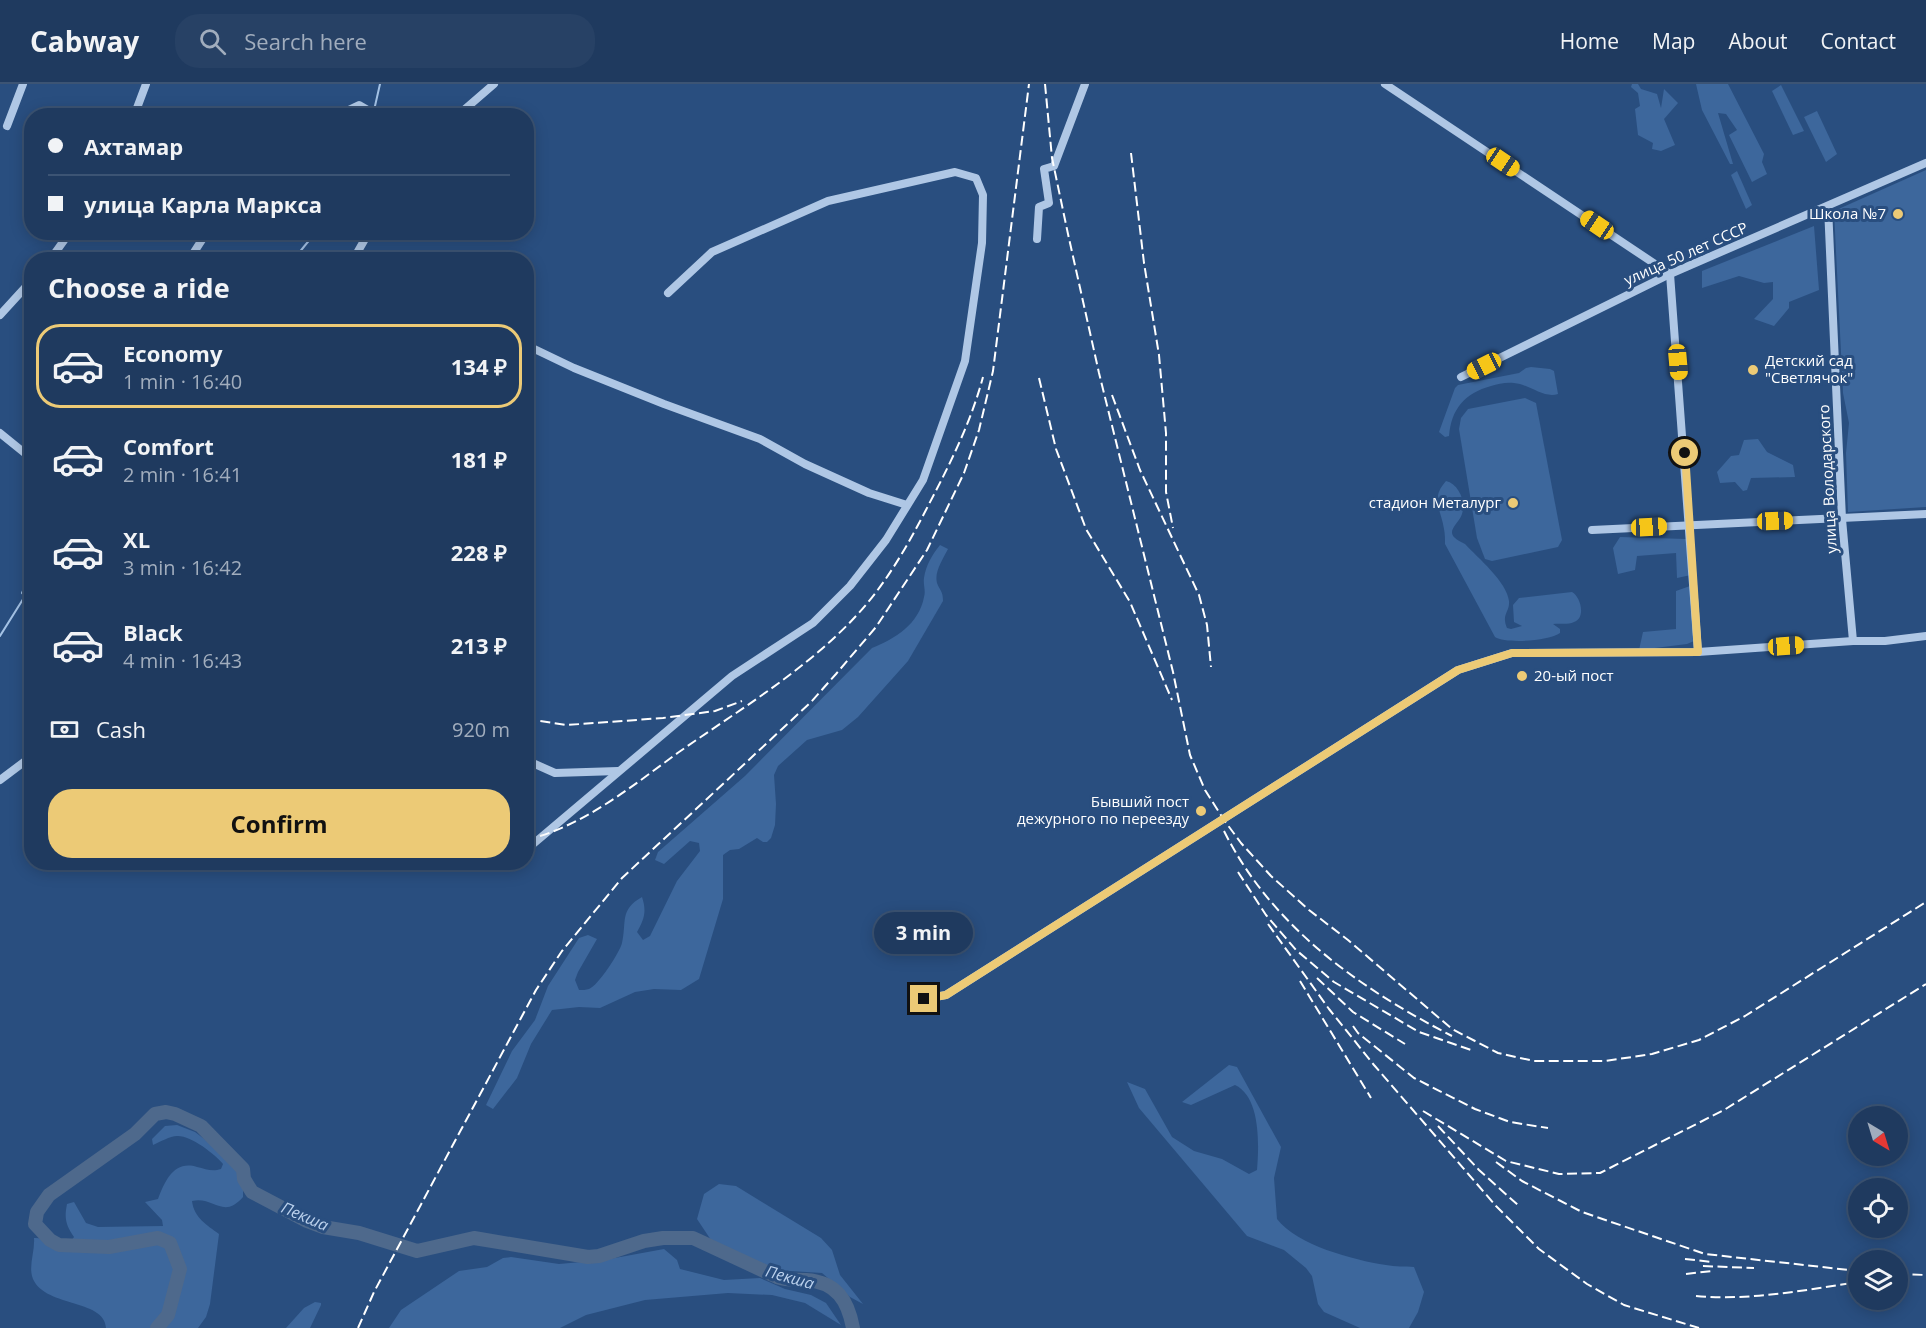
<!DOCTYPE html>
<meta charset="utf-8">
<style>
body{margin:0;font-family:"Open Sans",sans-serif;background:#274165;color:#f1f3f6;height:100vh;display:flex;flex-direction:column;font-size:22px;white-space:nowrap}
*{box-sizing:border-box;margin:0}
p{font-size:20px;color:#a1adbd}
.icon{flex:none;width:33px;height:33px;fill:none;stroke:currentColor;stroke-width:2;stroke-linecap:round;stroke-linejoin:round}
.map{position:relative;flex:1;overflow:hidden}
.side{position:absolute;left:24px;top:168px;width:510px;height:618px;display:flex;flex-direction:column;background:#1f3a5f;border-radius:24px;box-shadow:0 3px 15px #0003,0 0 0 2px #3c5474}
.side>*{flex:none}
.hud{position:absolute;left:24px;top:24px;width:510px;height:132px;border-radius:24px;box-shadow:0 3px 15px #0003,0 0 0 2px #3c5474;display:grid;align-content:center;height:132px;padding:0 24px;background:#1f3a5f}
.needle{width:39px;rotate:142deg}
.buttons{position:absolute;left:1848px;top:1022px;display:grid;gap:12px}
.buttons a{display:grid;place-items:center;width:60px;height:60px;border-radius:50%;background:#1f3a5f;box-shadow:0 3px 15px #0003,0 0 0 2px #3c5474;font-size:30px}
.end{position:absolute;width:27px;height:27px;margin:-14px;border:8px solid #ecca76;background:#111;box-shadow:0 0 0 3px #111}
.from{border-radius:50%}
.bubble{position:absolute;height:42px;border-radius:21px;background:#1f3a5f;box-shadow:0 3px 15px #0003,0 0 0 2px #3c5474;font-size:20px;font-weight:700;line-height:42px;text-align:center}
.car{position:absolute;width:18px;height:36px;margin:-18px -9px;border-radius:8px;box-shadow:0 0 4px 2px #0007;background:linear-gradient(#f5c518 24%,#345 0 40%,#f5c518 0 76%,#345 0 86%,#f5c518 0)}
.hud b{display:flex;align-items:center;gap:21px;height:57px;font-size:22px}
.hud b+b{border-top:2px solid #3c5474}
.hud i{width:15px;height:15px;background:#f1f3f6}
ul{padding:0;list-style:none}
li{display:flex;align-items:center;gap:18px;height:84px;margin:0 12px 9px;padding:0 12px;border:3px solid transparent;border-radius:24px}
li div{flex:1}
li b{display:block;font-size:22px}
li em{font-style:normal;font-weight:700}
li.selected{border-color:#ecca76}
li>.icon{width:54px;height:54px;stroke-width:1.5}
h2{padding:0 24px;font-size:27px;line-height:72px}
.pay{display:flex;align-items:center;gap:15px;height:66px;padding:0 24px;font-size:22px}
.pay p{margin-inline-start:auto}
.action{display:flex;gap:12px;margin-top:auto;padding:12px 24px}
.action a{flex:1;height:69px;border-radius:24px;background:#ecca76;color:#111;font-size:24px;font-weight:700;line-height:69px;text-align:center}
header{display:flex;align-items:center;gap:36px;box-sizing:border-box;height:84px;padding:0 30px;background:#1f3a5f;border-bottom:2px solid #3c5474}
header strong{font-size:28px}
nav{display:flex;gap:33px;margin-inline-start:auto;font-size:21px}
.search{width:420px;height:54px;background:#274165;display:flex;align-items:center;gap:15px;box-sizing:border-box;padding:0 21px;border-radius:24px;color:#a1adbd;font-size:22px}
.map>svg:first-child{display:block}
.green{fill:#3d679c}
.lines{fill:none;stroke-linecap:round;stroke-linejoin:round}
.stream{stroke:#a4c2e5;stroke-width:2}
.river{stroke:#4e698c;stroke-width:14}
.minor{stroke:#afc7e5;stroke-width:8}
.rail{stroke:#fff;stroke-width:2;stroke-dasharray:10 4.5;stroke-linecap:butt}
.route{stroke:#ecca76;stroke-width:8}
.poi-dot{fill:#ecca76;stroke:#294e7f;stroke-width:2}
.labels{text-anchor:middle;stroke-width:6;stroke-linejoin:round;paint-order:stroke}
.poi-label{font-size:15px;fill:#fff;stroke:#294e7f;text-anchor:end}
.street-label{font-size:15px;fill:#fff;stroke:#294e7f}
.water-label{font-size:16px;font-style:italic;fill:#bbd1ed;stroke:#294e7f}
</style>
<header>
<strong>Cabway</strong>
<div class="search"><svg class="icon" aria-label="search" viewBox="0 0 24 24"><circle cx="10" cy="10" r="6"/><path d="M15 15l6 6"/></svg>Search here</div>
<nav><a>Home</a><a>Map</a><a>About</a><a>Contact</a></nav>
</header>
<div class="map">
<svg width="1926" height="1244" viewBox="0 0 1926 1244">
<rect width="100%" height="100%" fill="#294e7f"/>
<g class="green">
<polygon points="1632,0 1638,0 1641,5 1657,10 1661,24 1664,5 1678,19 1664,35 1675,61 1661,67 1652,65 1653,59 1638,51 1635,25 1640,22 1638,9 1631,3"/>
<polygon points="1696,0 1728,0 1764,70 1762,78 1767,90 1752,98 1729,51 1737,46 1726,30 1718,29 1733,80 1730,80 1702,26"/>
<polygon points="1781,1 1804,47 1793,51 1772,7"/>
<polygon points="1817,27 1837,70 1826,78 1804,33"/>
<polygon points="1926,86 1926,423 1848,428 1846,369 1849,339 1843,309 1834,127"/>
<polygon points="1737,87 1752,121 1746,125 1731,91"/>
<polygon points="1814,142 1819,206 1789,218 1789,224 1774,242 1754,235 1773,215 1773,198 1764,199 1739,192 1702,204 1702,187"/>
<path d="M1531,283L1550,285L1554,287L1558,310C1544,315 1529,300 1514,299C1506,298 1498,300 1491,302C1465,309 1451,325 1449,352L1445,353L1439,348L1455,304L1458,301L1519,289L1526,284Z"/>
<polygon points="1525,314 1536,319 1562,456 1558,463 1492,477 1485,475 1477,454 1459,345 1461,334 1468,325"/>
<polygon points="1758,355 1767,368 1793,381 1795,393 1751,394 1747,406 1743,407 1735,398 1720,399 1717,388 1731,372 1739,371 1744,356"/>
<path d="M1446,397C1459,400 1466,418 1462,430C1458,442 1440,449 1465,460C1478,474 1507,498 1509,517C1510,528 1501,530 1507,544L1511,545L1522,542L1514,538L1513,521L1519,514L1572,508C1581,513 1586,534 1574,538C1568,541 1559,539 1553,540L1560,545V549C1549,557 1506,560 1495,553L1445,460C1445,455 1445,450 1444,445C1441,425 1430,415 1446,397Z"/>
<polygon points="1620,453 1686,455 1691,491 1677,494 1676,469 1637,472 1635,486 1618,490 1613,464"/>
<path d="M940,461L948,465C943,475 934,488 937,499C940,507 943,507 943,517L908,577L858,633L842,646L807,656L778,682L774,691L776,720L775,741L771,754L767,758H763L757,754L739,765L730,766L723,771V815L699,895L681,906L654,905L635,908L600,924L579,923L552,926L531,960L517,994L493,1025L486,1021L512,967L535,936L548,902L579,854L588,851L597,855L578,888L575,896L579,906C583,906 586,906 589,905C598,902 620,868 622,859C627,838 619,826 642,813C647,828 644,835 637,848L643,856L650,852L677,797L700,767L699,759L690,757L664,780L655,776L658,768L745,692L872,564C895,555 919,540 924,513C926,507 923,501 924,494C926,481 932,471 940,461Z"/>
<polygon points="1690,502 1694,557 1687,560 1639,566 1643,548 1676,545 1676,507"/>
<path d="M1229,981L1237,983L1281,1063L1274,1094L1277,1135C1297,1161 1353,1176 1386,1181C1395,1183 1405,1182 1414,1183L1424,1208L1418,1228L1409,1244H1360L1324,1228L1318,1220L1312,1192L1306,1184L1284,1166L1247,1152L1139,1024L1127,998L1145,1005L1172,1053L1194,1067L1222,1075L1249,1090L1257,1086C1259,1062 1261,1013 1235,1001L1191,1021L1182,1018Z"/>
<path d="M177,1041L195,1048L215,1063L238,1085L243,1095V1113C223,1136 214,1112 192,1117C194,1134 207,1141 219,1150L210,1220L206,1233L198,1244H106C105,1214 41,1224 32,1192C29,1180 35,1167 34,1154C49,1153 64,1169 74,1153C66,1141 64,1135 67,1120L74,1118L86,1139L98,1143L163,1142L162,1136L145,1118L158,1115C165,1097 174,1076 197,1083C206,1085 212,1088 221,1085L223,1080C215,1070 190,1051 177,1052C170,1052 160,1058 153,1061L152,1055L165,1042Z"/>
<polygon points="719,1100 736,1102 821,1154 832,1166 840,1191 863,1220 850,1213 822,1189 775,1186 711,1156 697,1135 704,1110"/>
<polygon points="664,1165 677,1176 680,1185 724,1196 760,1194 785,1205 811,1211 826,1219 841,1241 805,1219 772,1211 728,1209 645,1216 586,1231 560,1244 389,1244 401,1226 459,1187 487,1183 503,1174 511,1173 559,1180 604,1176"/>
<polygon points="315,1218 321,1219 321,1221 310,1244 286,1244 304,1224"/>
</g>
<g class="lines">
<g class="stream">
<polyline points="375,22 380,0"/>
<path d="M295,176C296,171 312,153 317,148"/>
<polyline points="0,552 25,512 22,509 27,498 32,497"/>
</g>
<path class="river" d="M157,1244L168,1231L180,1185L170,1159L158,1154L109,1163L59,1161L50,1156L35,1140L37,1128L49,1111L135,1050L155,1030L166,1028L175,1030L201,1042L243,1085L244,1095L252,1108L307,1137L323,1143L359,1149L417,1167L474,1154L588,1173L599,1172L644,1157L663,1154H693L777,1193C789,1197 794,1195 806,1196C837,1198 848,1217 853,1244"/>
<g class="minor">
<polyline points="1385,0 1670,190 1698,568"/>
<polyline points="134,32 146,0"/>
<polyline points="336,32 359,21 378,32"/>
<polyline points="457,32 494,0"/>
<polyline points="7,42 23,0"/>
<polyline points="1828,123 1842,435 1853,557"/>
<polyline points="1037,155 1039,123 1049,119 1044,85 1054,82 1085,0"/>
<polyline points="50,176 70,148"/>
<polyline points="189,176 207,148"/>
<polyline points="353,176 369,148"/>
<polyline points="0,231 32,196"/>
<polyline points="526,261 574,284 664,320 760,355 805,380 869,409 907,421"/>
<polyline points="1461,293 1670,190 1926,79"/>
<polyline points="0,349 32,375"/>
<polyline points="1592,446 1926,430"/>
<polyline points="526,676 555,689 618,687"/>
<polyline points="0,696 32,672"/>
<polyline points="526,766 732,592 813,539 850,502 886,456 923,396 965,277 982,159 983,111 976,94 955,88 828,117 712,168 668,209"/>
<polyline points="924,915 946,911 1458,586 1512,569 1698,568 1853,557 1885,557 1926,552"/>
</g>
<g class="rail">
<polyline points="1045,0 1052,74 1068,150 1099,289 1173,588 1190,671 1205,706 1224,736 1241,759 1271,792 1309,826 1348,856 1452,945 1498,969 1534,977 1605,977 1652,970 1699,956 1745,932 1926,818"/>
<polyline points="1131,69 1144,179 1159,271 1166,349 1166,408 1173,444"/>
<polyline points="1039,294 1056,365 1086,445 1130,518 1172,616"/>
<polyline points="1112,311 1140,386 1199,511 1207,541 1211,583"/>
<polyline points="526,635 567,641 663,634 715,627 742,617"/>
<path d="M1224,747C1272,843 1359,904 1452,952"/>
<path d="M526,756C584,742 632,702 679,668C739,626 806,586 856,532C886,500 908,461 928,422C950,380 971,338 983,293"/>
<polyline points="1238,788 1266,831 1296,866 1334,898 1419,948 1474,967"/>
<polyline points="1268,840 1329,925 1374,981 1496,1122 1539,1165 1587,1200 1624,1221 1699,1244"/>
<polyline points="1317,894 1353,928 1405,960"/>
<polyline points="1300,897 1371,1014"/>
<polyline points="1353,942 1358,949 1414,994 1475,1025 1510,1038 1548,1044"/>
<polyline points="1423,1027 1506,1077 1559,1090 1600,1089 1724,1026 1926,900"/>
<polyline points="1438,1042 1479,1086 1519,1122"/>
<polyline points="1496,1078 1522,1097 1582,1128 1705,1170 1858,1187"/>
<polyline points="1685,1175 1712,1178"/>
<polyline points="1703,1182 1754,1184"/>
<polyline points="1686,1190 1712,1187"/>
<polyline points="1898,1190 1926,1191"/>
<path d="M1696,1212C1750,1217 1805,1206 1858,1198"/>
<polyline points="358,1244 374,1208 536,906 562,867 622,794 811,618 836,590 876,543 927,466 964,389 979,346 993,287 1029,0"/>
</g>
</g>
<g class="lines">
<polyline class="route" points="924,915 946,911 1458,586 1512,569 1698,568 1685,369"/>
</g>
<g class="poi-dot">
<circle cx="1898" cy="130" r="6"/>
<circle cx="1753" cy="286" r="6"/>
<circle cx="1513" cy="419" r="6"/>
<circle cx="1522" cy="592" r="6"/>
<circle cx="1201" cy="727" r="6"/>
</g>
<g class="labels">
<g class="poi-label">
<text x="1886" y="135">Школа №7</text>
<text x="1765" y="282" text-anchor="start">Детский сад<tspan x="1765" dy="17">"Светлячок"</tspan></text>
<text x="1501" y="424">стадион Металург</text>
<text x="1534" y="597" text-anchor="start">20-ый пост</text>
<text x="1189" y="723">Бывший пост<tspan x="1189" dy="17">дежурного по переезду</tspan></text>
</g>
<g class="street-label">
<text transform="translate(1686 170) rotate(-24)" y="5">улица 50 лет СССР</text>
<text transform="translate(1828 395) rotate(-93)" y="5">улица Володарского</text>
</g>
<g class="water-label">
<text transform="translate(305 1132) rotate(23)" y="6">Пекша</text>
<text transform="translate(790 1193) rotate(16)" y="6">Пекша</text>
</g>
</g>
</svg>
<div class="buttons">
<a><svg class="needle" viewBox="-14 -14 28 28"><path d="M0-13l5 13h-10z" fill="#e53935"/><path d="M0 13l5-13h-10z" fill="#a1adbd"/></svg></a>
<a><svg class="icon" aria-label="locate" viewBox="0 0 24 24"><circle cx="12" cy="12" r="6"/><path d="M12 2v4M12 18v4M2 12h4M18 12h4"/></svg></a>
<a><svg class="icon" aria-label="layers" viewBox="0 0 24 24"><path d="M12 4l9 5-9 5-9-5zM3 14l9 5 9-5"/></svg></a>
</div>
<i class="end from" style="left:1685px;top:369px"></i>
<i class="end" style="left:924px;top:915px"></i>
<div class="bubble" style="left:874px;top:828px;width:99px">3 min</div>
<i class="car" style="left:1503px;top:78px;rotate:124deg"></i>
<i class="car" style="left:1597px;top:141px;rotate:304deg"></i>
<i class="car" style="left:1678px;top:278px;rotate:175deg"></i>
<i class="car" style="left:1484px;top:282px;rotate:243deg"></i>
<i class="car" style="left:1775px;top:437px;rotate:88deg"></i>
<i class="car" style="left:1649px;top:443px;rotate:87deg"></i>
<i class="car" style="left:1786px;top:562px;rotate:86deg"></i>
<div class="hud">
<b><i class="from"></i>Ахтамар</b>
<b><i></i>улица Карла Маркса</b>
</div>
<section class="side">
<h2>Choose a ride</h2>
<ul>
<li class="selected"><svg class="icon" aria-label="car" viewBox="0 0 24 24"><path d="M5 17H2v-5l4-1 3-4h7l3 4 3 1v5h-3M9 17h6M6 11h13"/><circle cx="7" cy="17" r="2"/><circle cx="17" cy="17" r="2"/></svg><div><b>Economy</b><p>1 min · 16:40</p></div><em>134 ₽</em></li>
<li><svg class="icon" aria-label="car" viewBox="0 0 24 24"><path d="M5 17H2v-5l4-1 3-4h7l3 4 3 1v5h-3M9 17h6M6 11h13"/><circle cx="7" cy="17" r="2"/><circle cx="17" cy="17" r="2"/></svg><div><b>Comfort</b><p>2 min · 16:41</p></div><em>181 ₽</em></li>
<li><svg class="icon" aria-label="car" viewBox="0 0 24 24"><path d="M5 17H2v-5l4-1 3-4h7l3 4 3 1v5h-3M9 17h6M6 11h13"/><circle cx="7" cy="17" r="2"/><circle cx="17" cy="17" r="2"/></svg><div><b>XL</b><p>3 min · 16:42</p></div><em>228 ₽</em></li>
<li><svg class="icon" aria-label="car" viewBox="0 0 24 24"><path d="M5 17H2v-5l4-1 3-4h7l3 4 3 1v5h-3M9 17h6M6 11h13"/><circle cx="7" cy="17" r="2"/><circle cx="17" cy="17" r="2"/></svg><div><b>Black</b><p>4 min · 16:43</p></div><em>213 ₽</em></li>
</ul>
<div class="pay"><svg class="icon" aria-label="cash" viewBox="0 0 24 24"><path d="M3 7h18v10H3z"/><circle cx="12" cy="12" r="2"/></svg>Cash<p>920 m</p></div>
<div class="action"><a>Confirm</a></div>
</section>
</div>
